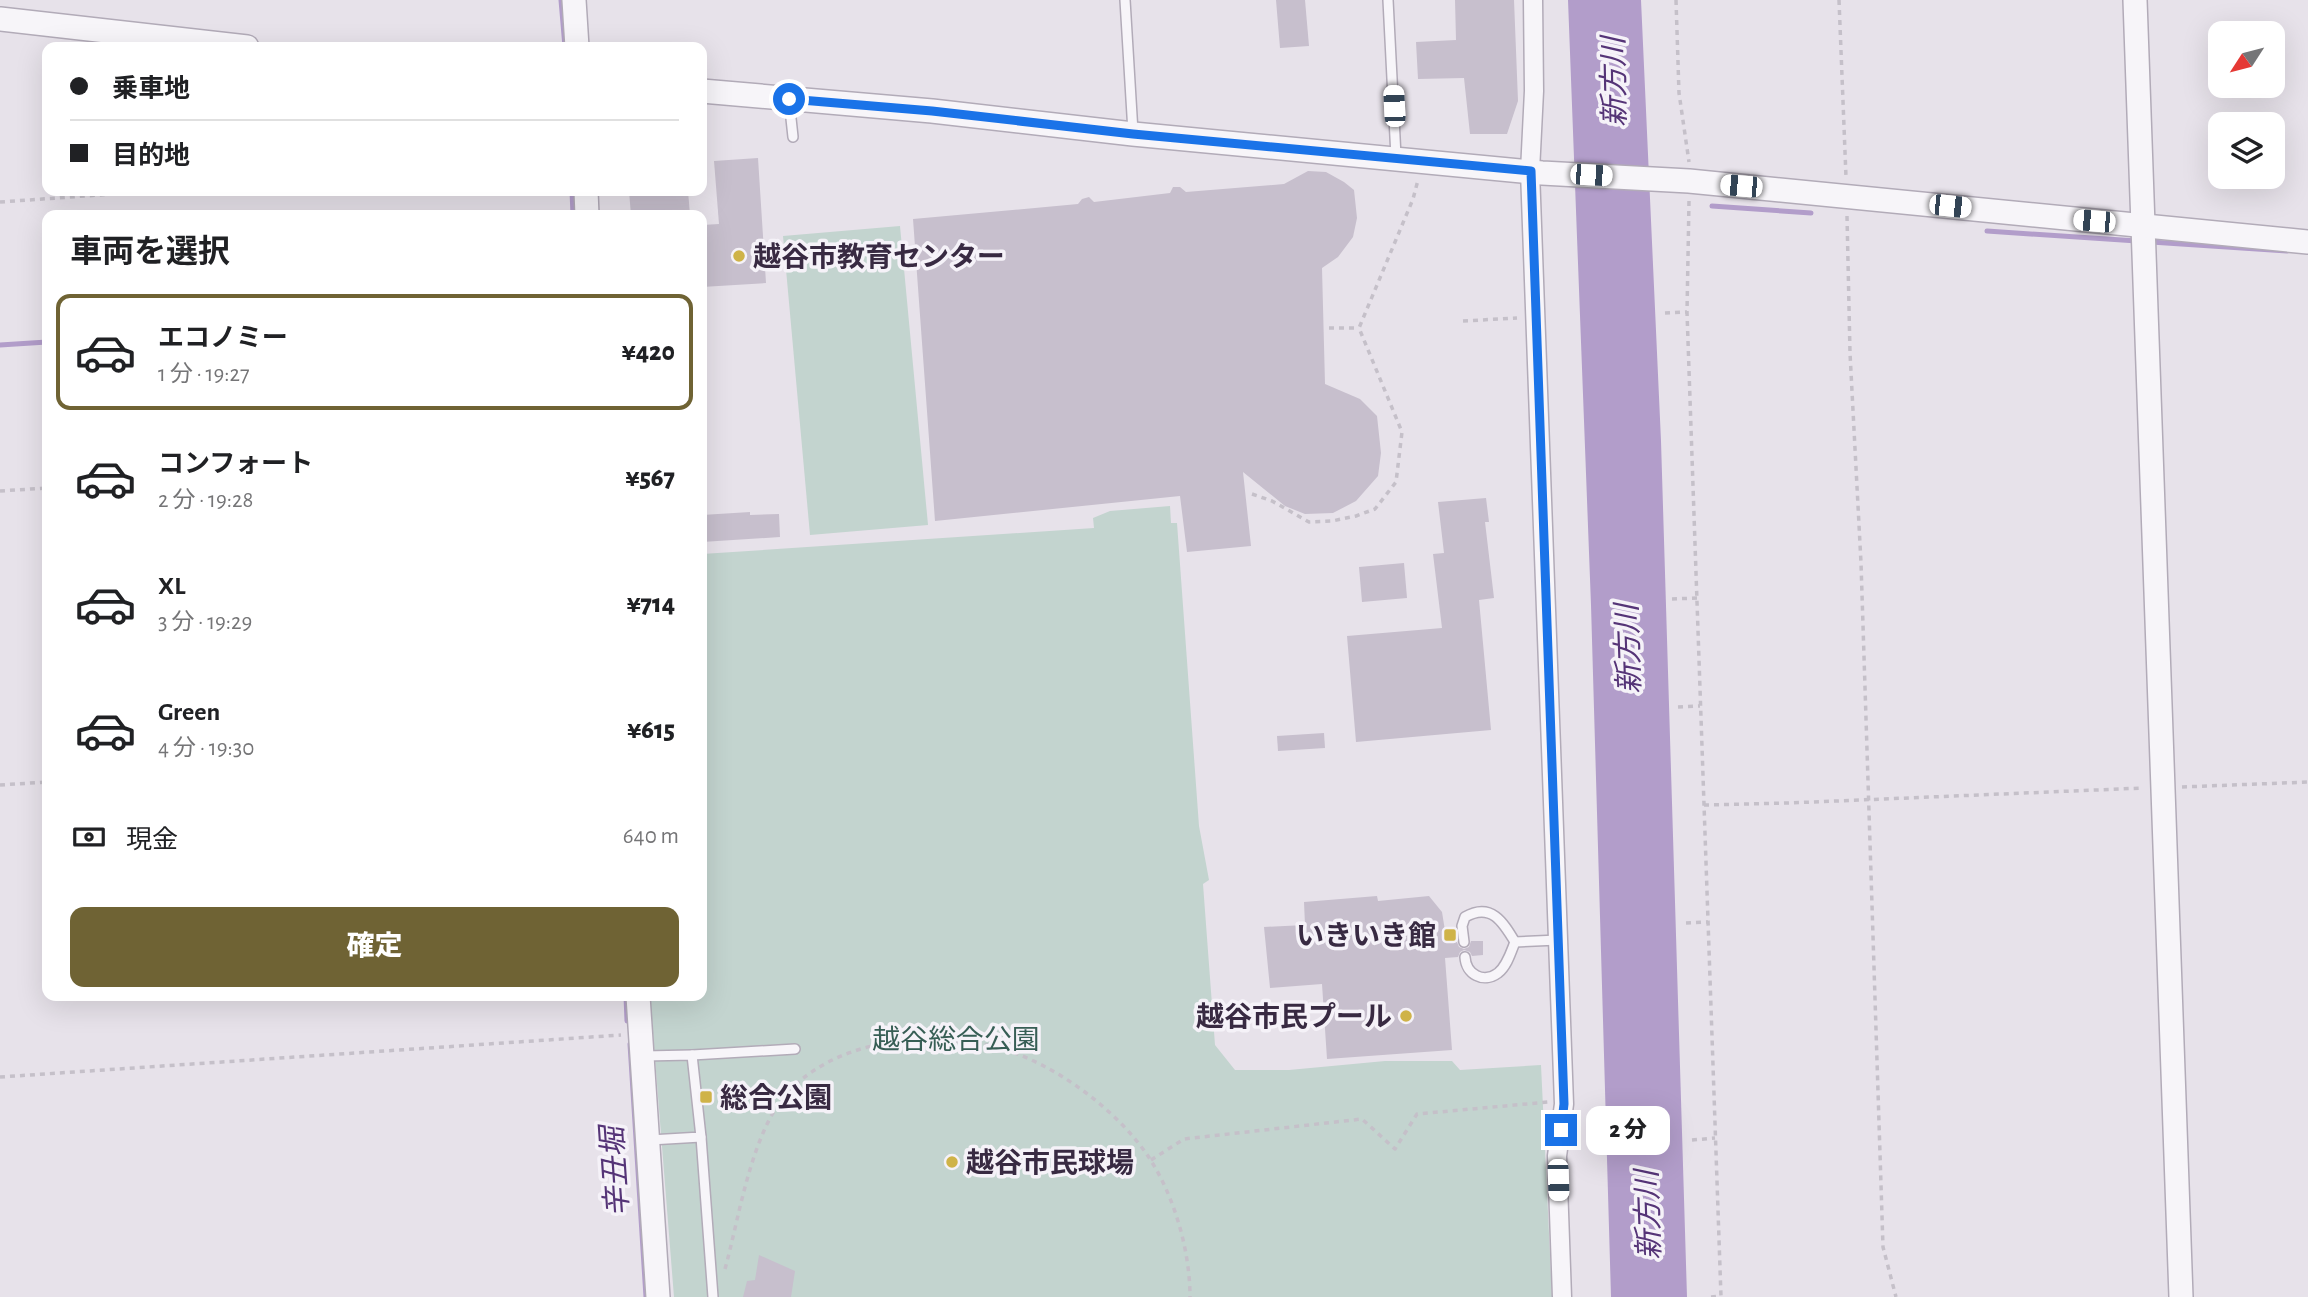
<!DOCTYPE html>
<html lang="ja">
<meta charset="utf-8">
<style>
body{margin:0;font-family:"Alegreya Sans","Noto Sans JP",sans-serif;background:#f6f6f6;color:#202124;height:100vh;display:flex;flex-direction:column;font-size:26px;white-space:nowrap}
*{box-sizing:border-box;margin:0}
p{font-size:23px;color:#757577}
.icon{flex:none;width:38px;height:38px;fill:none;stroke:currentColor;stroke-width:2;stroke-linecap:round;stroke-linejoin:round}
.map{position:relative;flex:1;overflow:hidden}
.details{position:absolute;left:42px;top:210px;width:665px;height:791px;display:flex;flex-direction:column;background:#fff;border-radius:14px;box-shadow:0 7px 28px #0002}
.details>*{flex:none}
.banner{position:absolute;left:42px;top:42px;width:665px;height:154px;border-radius:14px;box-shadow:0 7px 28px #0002;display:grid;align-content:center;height:154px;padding:0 28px;background:#fff}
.needle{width:46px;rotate:234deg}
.buttons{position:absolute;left:2208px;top:21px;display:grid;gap:14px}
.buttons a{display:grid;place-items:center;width:77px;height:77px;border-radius:14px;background:#fff;box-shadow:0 7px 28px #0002;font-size:35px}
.end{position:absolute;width:32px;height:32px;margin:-16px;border:9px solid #1a73e8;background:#fff;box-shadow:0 0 0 4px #fff}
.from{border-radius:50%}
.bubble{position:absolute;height:49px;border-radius:14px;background:#fff;box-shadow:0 7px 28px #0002;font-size:23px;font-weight:800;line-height:49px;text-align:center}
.car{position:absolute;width:21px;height:42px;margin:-21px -10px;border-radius:9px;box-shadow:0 0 5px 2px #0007;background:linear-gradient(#fff 24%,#345 0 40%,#fff 0 76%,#345 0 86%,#fff 0)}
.banner b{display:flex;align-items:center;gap:24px;height:66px;font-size:26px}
.banner b+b{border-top:2px solid #e0e0e0}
.banner i{width:18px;height:18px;background:#202124}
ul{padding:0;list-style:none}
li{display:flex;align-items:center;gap:21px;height:116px;margin:0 14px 10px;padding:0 14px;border:4px solid transparent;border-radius:14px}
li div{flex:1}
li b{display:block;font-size:26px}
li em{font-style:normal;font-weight:800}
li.selected{border-color:#6f6334}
li>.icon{width:63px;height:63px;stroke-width:1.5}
h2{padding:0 28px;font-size:32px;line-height:84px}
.pay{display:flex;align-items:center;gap:18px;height:77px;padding:0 28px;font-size:26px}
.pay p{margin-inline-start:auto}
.button{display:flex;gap:14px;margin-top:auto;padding:14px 28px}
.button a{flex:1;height:80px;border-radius:14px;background:#6f6334;color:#fff;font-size:28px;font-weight:800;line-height:80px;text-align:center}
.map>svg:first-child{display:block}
.green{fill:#c3d4cf}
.water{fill:#b29dca}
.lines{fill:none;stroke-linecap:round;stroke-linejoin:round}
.stream{stroke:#b29dca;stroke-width:5}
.building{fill:#c7bfcd}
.service-casing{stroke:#b2abb8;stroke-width:12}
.minor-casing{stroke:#b2abb8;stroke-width:21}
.tertiary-casing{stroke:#b2abb8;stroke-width:26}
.path{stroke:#c5c0c9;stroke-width:3.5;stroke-dasharray:5 5;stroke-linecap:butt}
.service{stroke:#f7f5f9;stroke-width:9}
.minor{stroke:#f7f5f9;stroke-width:18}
.tertiary{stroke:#f7f5f9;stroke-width:23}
.route{stroke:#1a73e8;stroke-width:9}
.poi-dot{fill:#cfb348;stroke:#f5f2f8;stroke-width:2.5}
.labels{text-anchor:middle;stroke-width:7;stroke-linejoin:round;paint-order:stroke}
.poi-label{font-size:28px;font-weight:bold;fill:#382a42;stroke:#f5f2f8;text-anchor:start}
.park-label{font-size:28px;fill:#375e55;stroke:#f5f2f8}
.water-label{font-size:30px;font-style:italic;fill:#553477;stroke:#f5f2f8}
</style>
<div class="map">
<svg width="2308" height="1297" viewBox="0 0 2308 1297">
<rect width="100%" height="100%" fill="#e7e2ea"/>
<g class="green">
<polygon points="900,226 928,525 810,535 783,236"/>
<polygon points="1170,506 1171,523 1177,523 1199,826 1209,880 1203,884 1215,1045 1235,1070 1289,1070 1385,1061 1452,1061 1460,1070 1541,1065 1552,1297 674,1297 650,996 702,996 702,554 1094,528 1093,518 1110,511"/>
</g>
<polygon class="water" points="1568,0 1641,0 1661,441 1687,1297 1611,1297 1591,605"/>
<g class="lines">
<g class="stream">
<polyline points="561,0 565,47"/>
<polyline points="572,191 573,215"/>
<polyline points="1712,206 1811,213"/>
<polyline points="1987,231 2137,241"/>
<polyline points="2151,242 2287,251"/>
<polyline points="0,345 47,342"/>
<polyline points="626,996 627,1021"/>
<polyline points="630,1044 646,1297"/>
</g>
</g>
<g class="building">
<polygon points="1276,0 1305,0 1309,46 1280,48"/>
<polygon points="1455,0 1514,0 1518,101 1507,134 1470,134 1464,78 1418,79 1416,42 1456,40"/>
<polygon points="758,158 766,283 702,287 702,225 719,224 714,161"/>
<polygon points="1308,171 1326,172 1344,182 1354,190 1357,218 1353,237 1338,257 1322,268 1325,384 1360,399 1377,416 1381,453 1378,476 1356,501 1333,513 1305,514 1285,506 1243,472 1251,546 1187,552 1180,496 935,521 913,219 1078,204 1082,199 1089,197 1094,202 1170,193 1173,187 1180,187 1186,192 1284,184"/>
<polygon points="629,191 688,191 690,215 631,215"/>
<polygon points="1486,498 1489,522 1485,522 1494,598 1479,600 1491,730 1356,742 1347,636 1442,628 1433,554 1444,553 1438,502"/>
<polygon points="750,512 750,515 779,514 780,537 702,542 702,515"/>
<polygon points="1404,563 1407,598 1362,602 1359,567"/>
<polygon points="1324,733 1325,748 1278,751 1277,736"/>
<polygon points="1377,896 1378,901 1429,896 1442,912 1447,943 1457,942 1459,947 1464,949 1469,947 1471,941 1483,941 1483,955 1472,956 1470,952 1464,950 1460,952 1458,957 1445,958 1452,1050 1327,1059 1322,984 1270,988 1264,927 1305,925 1304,902"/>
<polygon points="759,1255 795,1271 791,1297 743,1297 747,1281 755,1280"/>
</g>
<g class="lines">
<g class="service-casing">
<g id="service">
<polyline points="1125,0 1133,132"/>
<polyline points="1388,0 1396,157"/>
<polyline points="789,100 793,137"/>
<path d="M1464,942L1462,926L1465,917C1491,902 1503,922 1515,942"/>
<polyline points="1515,942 1558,940"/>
<path d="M1465,957C1466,974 1483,984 1498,973C1507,966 1511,952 1515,942"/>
<polyline points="692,1055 795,1049"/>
<polyline points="644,1056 692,1055 701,1137 650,1140"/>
<polyline points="701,1137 713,1297"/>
</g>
</g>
<g class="minor-casing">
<polyline id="minor" points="1533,0 1534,91 1530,171 1564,1104 1557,1156 1562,1297"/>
</g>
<g class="tertiary-casing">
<g id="tertiary">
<polyline points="574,0 577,47"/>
<polyline points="2135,0 2181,1297"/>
<polyline points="0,19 247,47"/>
<polyline points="702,91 932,111 1133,134 1542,173 1689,181 2308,242"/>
<polyline points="586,191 587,215"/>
<polyline points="638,996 658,1297"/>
</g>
</g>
<g class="path">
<polyline points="1676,0 1679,93 1689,162"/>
<polyline points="1839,0 1846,177"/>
<polyline points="1689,201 1687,312 1721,1297"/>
<polyline points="0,202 156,191"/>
<polyline points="1847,216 1850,353 1861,563 1883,1247 1896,1297"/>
<polyline points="1665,313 1687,312"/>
<polyline points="1463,321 1517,318"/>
<polyline points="1329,328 1359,328"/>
<polyline points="0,491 47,488"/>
<polyline points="1252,494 1272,501 1309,522 1332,521 1356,516 1375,509 1396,482 1402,432 1359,328 1413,199 1418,180"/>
<polyline points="1672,599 1697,598"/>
<polyline points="1678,707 1700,706"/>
<polyline points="0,785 47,782"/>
<polyline points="2182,787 2308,782"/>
<polyline points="1704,805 1789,803 2143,788"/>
<polyline points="1686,923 1708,922"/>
<polyline points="0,1077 621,1035"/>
<polyline points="1692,1140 1715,1138"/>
<polyline points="1151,1160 1184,1139 1362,1119 1395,1149 1417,1114 1548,1102"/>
<path d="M725,1269C740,1215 752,1125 793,1087C830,1052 882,1039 931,1040C954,1041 977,1042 999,1048C1054,1063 1116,1109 1148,1156C1174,1195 1190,1250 1190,1297"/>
<polyline points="1711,1297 1721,1296"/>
</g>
<use href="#service" class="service"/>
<use href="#minor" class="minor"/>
<use href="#tertiary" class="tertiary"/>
</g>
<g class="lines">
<polyline class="route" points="789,99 932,111 1133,134 1531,171 1564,1104 1561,1130"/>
</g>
<g class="poi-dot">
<circle cx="739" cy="256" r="7"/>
<rect x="1443" y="928" width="14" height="14" rx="3.5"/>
<circle cx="1406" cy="1016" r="7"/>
<rect x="699" y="1090" width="14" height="14" rx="3.5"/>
<circle cx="952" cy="1162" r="7"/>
</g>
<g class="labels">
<g class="poi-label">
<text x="753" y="266">越谷市教育センター</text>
<text x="1436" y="945" text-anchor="end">いきいき館</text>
<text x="1392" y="1026" text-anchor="end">越谷市民プール</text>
<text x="720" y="1107">総合公園</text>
<text x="966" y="1172">越谷市民球場</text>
</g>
<g class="park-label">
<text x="956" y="1049">越谷総合公園</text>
</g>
<g class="water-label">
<text transform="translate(1614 82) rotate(-91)" y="10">新方川</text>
<text transform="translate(1628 649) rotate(-92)" y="10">新方川</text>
<text transform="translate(615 1172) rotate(-94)" y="10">辛丑堀</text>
<text transform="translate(1648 1215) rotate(-92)" y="10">新方川</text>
</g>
</g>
</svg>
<div class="buttons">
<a><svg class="needle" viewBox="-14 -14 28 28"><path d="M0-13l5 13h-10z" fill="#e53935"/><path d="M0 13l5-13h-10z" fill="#757577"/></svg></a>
<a><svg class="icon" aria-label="layers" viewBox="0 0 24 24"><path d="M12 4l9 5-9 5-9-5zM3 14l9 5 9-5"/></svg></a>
</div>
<i class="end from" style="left:789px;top:99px"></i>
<i class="end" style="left:1561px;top:1130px"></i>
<div class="bubble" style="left:1586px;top:1106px;width:84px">2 分</div>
<i class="car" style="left:1394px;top:106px;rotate:357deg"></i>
<i class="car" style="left:1591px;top:175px;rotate:93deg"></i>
<i class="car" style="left:1741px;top:186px;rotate:275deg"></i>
<i class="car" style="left:1950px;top:206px;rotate:96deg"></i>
<i class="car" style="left:2094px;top:221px;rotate:275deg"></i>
<i class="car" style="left:1558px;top:1180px;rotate:178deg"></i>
<div class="banner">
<b><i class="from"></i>乗車地</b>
<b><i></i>目的地</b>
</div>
<section class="details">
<h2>車両を選択</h2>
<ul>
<li class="selected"><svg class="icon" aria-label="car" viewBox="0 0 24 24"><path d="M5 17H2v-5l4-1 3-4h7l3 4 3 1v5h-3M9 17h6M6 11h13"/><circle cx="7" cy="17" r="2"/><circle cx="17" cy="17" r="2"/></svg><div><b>エコノミー</b><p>1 分 · 19:27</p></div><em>¥420</em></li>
<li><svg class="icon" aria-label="car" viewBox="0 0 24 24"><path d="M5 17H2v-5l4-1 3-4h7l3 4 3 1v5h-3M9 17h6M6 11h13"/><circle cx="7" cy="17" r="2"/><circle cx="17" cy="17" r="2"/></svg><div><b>コンフォート</b><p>2 分 · 19:28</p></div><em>¥567</em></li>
<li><svg class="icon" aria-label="car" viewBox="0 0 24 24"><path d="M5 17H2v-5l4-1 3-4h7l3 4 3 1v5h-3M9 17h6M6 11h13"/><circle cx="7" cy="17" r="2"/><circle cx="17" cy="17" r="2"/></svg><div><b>XL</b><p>3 分 · 19:29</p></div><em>¥714</em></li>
<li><svg class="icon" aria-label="car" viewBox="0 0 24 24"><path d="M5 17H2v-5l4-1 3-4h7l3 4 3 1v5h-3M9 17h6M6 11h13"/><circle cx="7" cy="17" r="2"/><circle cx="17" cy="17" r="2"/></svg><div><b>Green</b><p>4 分 · 19:30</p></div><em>¥615</em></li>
</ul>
<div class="pay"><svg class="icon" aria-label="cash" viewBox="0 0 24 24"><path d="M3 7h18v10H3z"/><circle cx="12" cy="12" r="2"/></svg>現金<p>640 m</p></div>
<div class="button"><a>確定</a></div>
</section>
</div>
